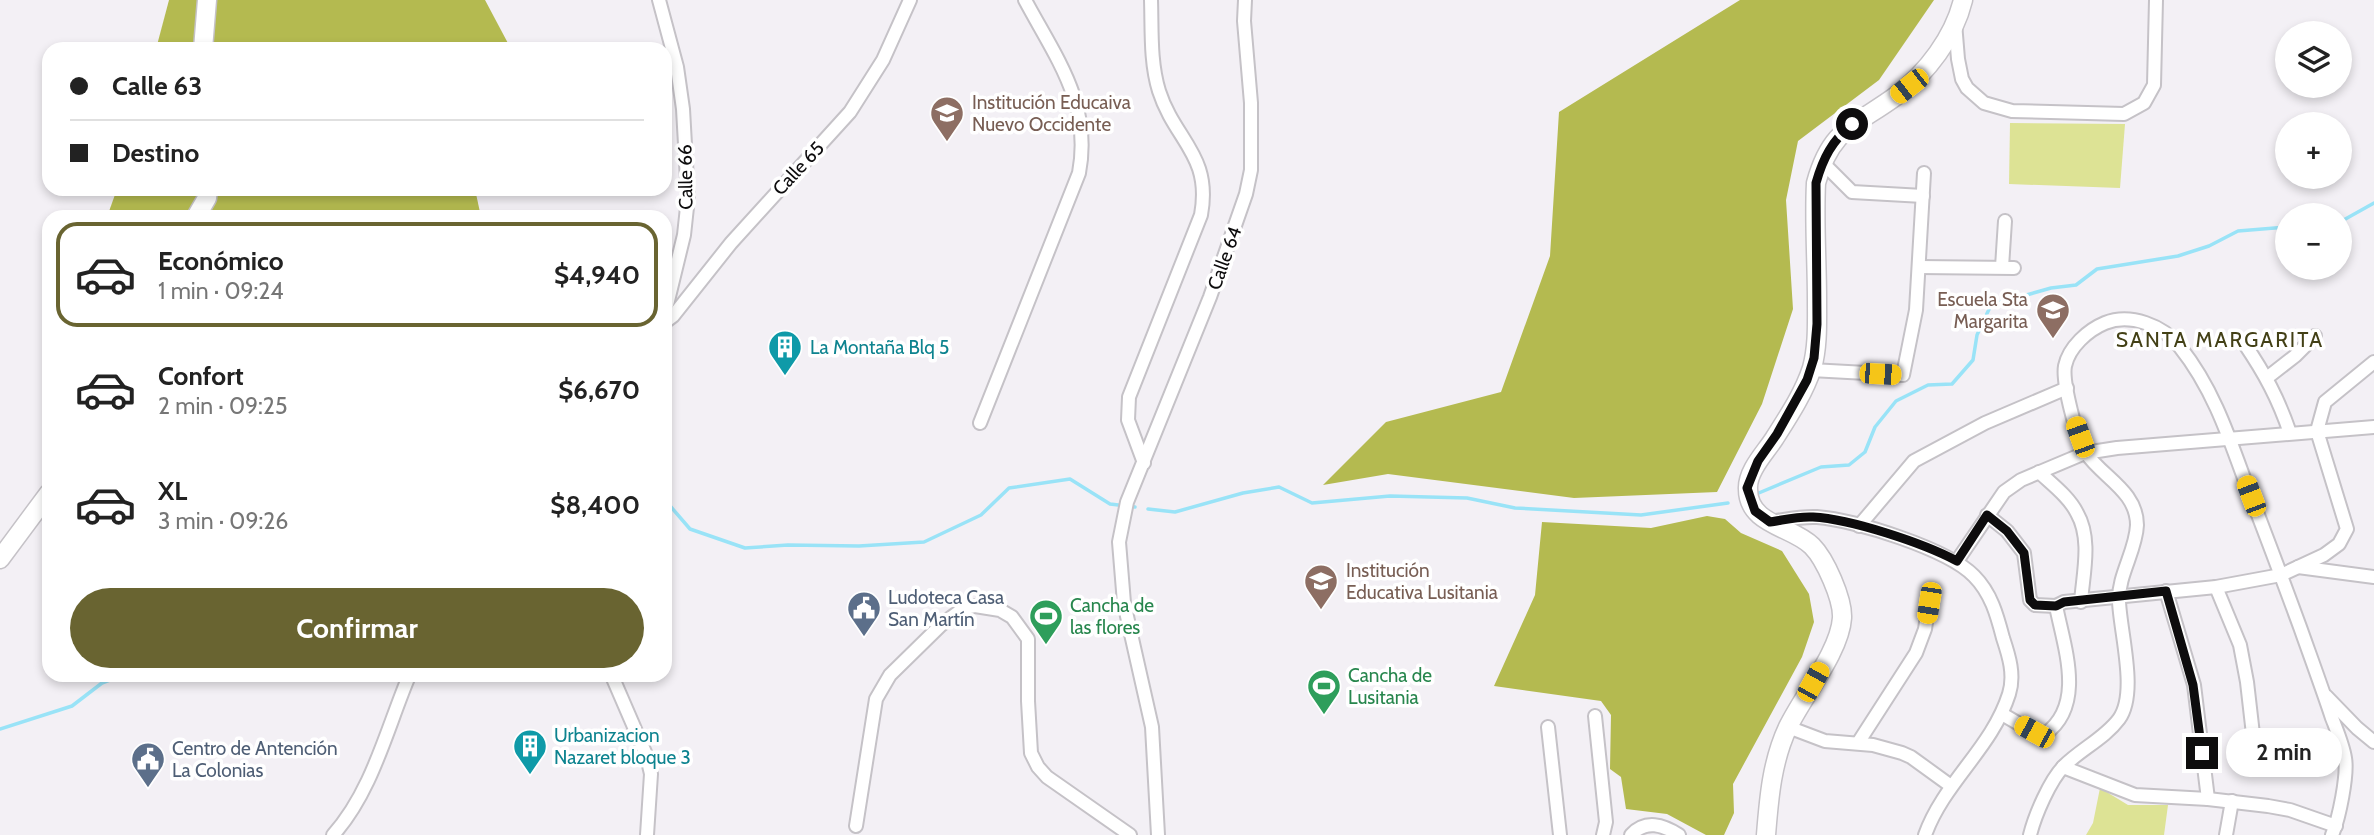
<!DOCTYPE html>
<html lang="es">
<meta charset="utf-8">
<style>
body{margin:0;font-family:Cabin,sans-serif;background:#f6f6f6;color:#222;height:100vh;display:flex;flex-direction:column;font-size:26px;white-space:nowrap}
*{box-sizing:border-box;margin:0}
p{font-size:23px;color:#767676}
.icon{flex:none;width:38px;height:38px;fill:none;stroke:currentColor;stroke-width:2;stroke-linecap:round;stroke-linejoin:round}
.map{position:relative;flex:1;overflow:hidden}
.side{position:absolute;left:42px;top:210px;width:630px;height:472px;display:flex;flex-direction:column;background:#fff;border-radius:21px;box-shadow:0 4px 10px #0003}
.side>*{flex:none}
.banner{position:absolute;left:42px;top:42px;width:630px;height:154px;border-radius:21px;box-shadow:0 4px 10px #0003;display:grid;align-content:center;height:154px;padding:0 28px;background:#fff}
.tools{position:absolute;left:2275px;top:21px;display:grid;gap:14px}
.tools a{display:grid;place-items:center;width:77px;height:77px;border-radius:50%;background:#fff;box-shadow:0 4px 10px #0003;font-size:35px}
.end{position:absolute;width:32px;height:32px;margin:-16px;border:9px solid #0d0c0d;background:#fff;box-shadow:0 0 0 4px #fff}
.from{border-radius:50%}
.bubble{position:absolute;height:49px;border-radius:24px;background:#fff;box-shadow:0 4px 10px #0003;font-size:23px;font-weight:700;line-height:49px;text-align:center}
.car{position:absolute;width:21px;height:42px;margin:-21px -10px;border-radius:9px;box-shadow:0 0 5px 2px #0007;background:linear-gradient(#f5c518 24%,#345 0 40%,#f5c518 0 76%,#345 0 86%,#f5c518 0)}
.banner b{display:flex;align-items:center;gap:24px;height:66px;font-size:26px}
.banner b+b{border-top:2px solid #e0e0e0}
.banner i{width:18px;height:18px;background:#222}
ul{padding:12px 0 0;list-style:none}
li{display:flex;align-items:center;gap:21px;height:105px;margin:0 14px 10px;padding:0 14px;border:4px solid transparent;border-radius:21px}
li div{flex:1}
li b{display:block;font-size:26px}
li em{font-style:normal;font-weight:700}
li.active{border-color:#696431}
li>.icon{width:63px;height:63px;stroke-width:1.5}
.button{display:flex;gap:14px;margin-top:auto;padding:14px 28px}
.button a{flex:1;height:80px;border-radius:42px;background:#696431;color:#fff;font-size:28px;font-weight:700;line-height:80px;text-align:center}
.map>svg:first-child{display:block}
.green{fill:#dde395}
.forest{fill:#b4ba50}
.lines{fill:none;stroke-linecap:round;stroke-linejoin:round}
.stream{stroke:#99e3f7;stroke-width:3.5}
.street-casing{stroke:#c5c2c7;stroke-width:16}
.secondary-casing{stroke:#c5c2c7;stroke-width:21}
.street{stroke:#fff;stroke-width:12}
.secondary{stroke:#fff;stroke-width:18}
.route{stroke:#0d0c0d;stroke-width:9}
.labels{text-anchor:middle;stroke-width:7;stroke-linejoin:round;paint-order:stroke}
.education-label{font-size:19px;fill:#785e54;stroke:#fff;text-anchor:start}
.street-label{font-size:19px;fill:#0d0c0d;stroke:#fff}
.culture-label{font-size:19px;fill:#0d838f;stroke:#fff;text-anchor:start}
.service-label{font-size:19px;fill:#4e5e75;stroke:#fff;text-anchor:start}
.leisure-label{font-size:19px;fill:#27864d;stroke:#fff;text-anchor:start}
.neighbourhood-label{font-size:21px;letter-spacing:2px;fill:#434016;stroke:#fff}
</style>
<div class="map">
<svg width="2374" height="835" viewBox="0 0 2374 835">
<rect width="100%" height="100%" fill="#f3f0f5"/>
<g class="green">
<polygon points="2010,123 2125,124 2120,188 2009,184"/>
<polygon points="2100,788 2128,805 2168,805 2164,835 2086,835 2093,823"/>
</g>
<g class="forest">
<polygon points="169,0 485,0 511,49 156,49"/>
<polygon points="1740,0 1934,0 1879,80 1798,141 1786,200 1793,309 1762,404 1717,492 1574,498 1388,474 1323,485 1386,422 1501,392 1550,256 1559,112"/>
<polygon points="117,189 475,189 481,217 107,217"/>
<polygon points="1707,516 1725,519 1741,533 1782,551 1809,594 1814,622 1802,657 1733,784 1734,813 1724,835 1706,835 1667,814 1626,809 1621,777 1610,769 1611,715 1601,701 1494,686 1535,595 1542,522 1651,528"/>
</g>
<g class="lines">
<g class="stream">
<polyline points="2340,222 2374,203"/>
<polyline points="1754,495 1821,467 1849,465 1865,452 1875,427 1896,401 1928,385 1952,384 1973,360 1977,335 1991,305 2051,288 2076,285 2097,269 2178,256 2209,246 2238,231 2287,227"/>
<polyline points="665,500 690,529 745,548 788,545 859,546 924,542 981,515 1009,488 1070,479 1110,504 1135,507"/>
<polyline points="1148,509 1175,512 1243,493 1279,487 1312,503 1390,496 1467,498 1515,508 1641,515 1728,503"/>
<polyline points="0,729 72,706 102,683 120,676"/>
</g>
<g class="street-casing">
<g id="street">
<polyline points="659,0 677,67 683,109 688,198 684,235 665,313"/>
<polyline points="1955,23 1958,59 1962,79 1967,88 1984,103 2012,111 2124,114 2144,103 2154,85 2156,0"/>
<polyline points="1822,162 1852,192 1923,196"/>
<polyline points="1919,267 2014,268"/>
<polyline points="2002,267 2005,221"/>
<polyline points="665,322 673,316 731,243 850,112 883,60 910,0"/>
<path d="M2244,343C2265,374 2278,398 2290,433"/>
<polyline points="1811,370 1903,375 1916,310 1924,173"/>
<polyline points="2268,377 2295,356 2315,336"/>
<path d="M980,423L1079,173C1092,104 1056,58 1025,0"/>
<path d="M1144,463L1128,420L1129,397L1201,215C1212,155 1175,141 1159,91C1150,62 1152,30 1151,0"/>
<path d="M2039,472C2053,485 2069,497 2077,513C2092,539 2083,574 2081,602"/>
<polyline points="1987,515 2007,531 2024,553 2030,600 2035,605 2056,606 2064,602 2216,587 2281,575 2324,555 2339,544 2347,529 2317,431 2325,402 2374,362"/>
<path d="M1770,522C1785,520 1801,516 1817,517C1855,520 1948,549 1974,576C1991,593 1997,615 2003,638C2009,656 2015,675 2009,694C1992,748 1944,782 1925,835"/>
<polyline points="1859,526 1914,461 1985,423 2067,388"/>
<polyline points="1957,561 2004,492 2021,480 2085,453 2117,448 2374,427"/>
<polyline points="2298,567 2374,577"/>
<polyline points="2216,587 2240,645 2247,682 2254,743"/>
<polyline points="2166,591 2194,685 2208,799"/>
<polyline points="612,676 647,757 651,774 647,835"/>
<polyline points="2326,696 2357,728 2374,742"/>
<path d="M2002,714L2033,732L2045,734C2086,705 2064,647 2056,606"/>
<polyline points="1595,716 1606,822 1603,835"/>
<polyline points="1548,727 1560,835"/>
<polyline points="1788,727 1825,741 1873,745 1902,753 1911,757 1951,786"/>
<polyline points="1858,743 1916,653 1925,629 1929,603"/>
<polyline points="2063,767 2135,795 2208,799 2268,806 2290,810 2336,826"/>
<polyline points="856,826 876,699 890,675 941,625 964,608 975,606 1000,610 1012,617 1028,639 1028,701 1031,753 1038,767 1047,777 1130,835"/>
<path d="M333,835C372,792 387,728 409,676"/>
<polyline points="1158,835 1152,727 1124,603 1119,542 1127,502 1210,297 1246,194 1251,170 1251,103 1244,21 1245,0"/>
<path d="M1631,835C1646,819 1663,825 1679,835"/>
<path d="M2030,835C2035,815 2050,780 2064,766C2081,749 2105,738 2119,719C2138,693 2120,632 2119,601C2118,575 2136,551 2137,525C2137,491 2102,477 2086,453C2077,440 2062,382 2065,366C2069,347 2088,330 2105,323C2130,313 2163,325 2180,347C2212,387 2228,434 2245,481C2264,530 2282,578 2300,627C2311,658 2322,688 2332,718C2337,731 2343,745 2345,758C2348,775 2339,819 2332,835"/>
<polyline points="2226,835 2232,801"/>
</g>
</g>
<g class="secondary-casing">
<g id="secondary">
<polyline points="203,49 207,0"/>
<polyline points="196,217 207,198 208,189"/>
<polyline points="0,559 49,493"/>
<path d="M1766,835C1769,797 1772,761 1788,727C1803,696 1840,651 1842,618C1843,599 1825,559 1812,546C1792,526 1748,525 1748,489C1747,471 1765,453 1774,439C1788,417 1804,393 1812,368C1818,346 1817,323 1817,300C1817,261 1814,222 1816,183C1831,128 1855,126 1896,96C1927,73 1954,37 1963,0"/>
</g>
</g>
<use href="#street" class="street"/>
<use href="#secondary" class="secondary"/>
</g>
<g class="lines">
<path class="route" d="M1852,124C1832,141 1823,158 1816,183L1817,324L1814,358L1807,380L1777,434L1758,461L1747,488L1755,511L1770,522C1784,520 1798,516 1813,517C1851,519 1923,543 1957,561L1987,515L2007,531L2024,553L2030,600L2035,605L2056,606L2064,602L2166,591L2193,685L2202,753"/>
</g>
<defs>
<g id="school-pin" transform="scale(1.75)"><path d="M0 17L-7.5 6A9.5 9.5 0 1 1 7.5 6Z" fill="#8d6e63" stroke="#fff"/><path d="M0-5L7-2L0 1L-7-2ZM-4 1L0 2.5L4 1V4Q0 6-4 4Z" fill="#fff"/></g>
<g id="building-pin" transform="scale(1.75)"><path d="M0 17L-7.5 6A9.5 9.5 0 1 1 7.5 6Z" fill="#0f9aa8" stroke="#fff"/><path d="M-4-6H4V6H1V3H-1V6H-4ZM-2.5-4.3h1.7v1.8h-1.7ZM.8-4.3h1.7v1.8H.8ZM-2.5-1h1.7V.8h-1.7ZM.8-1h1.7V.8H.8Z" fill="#fff"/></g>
<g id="civic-pin" transform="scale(1.75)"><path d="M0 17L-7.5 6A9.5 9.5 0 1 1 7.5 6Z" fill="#5c6f8a" stroke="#fff"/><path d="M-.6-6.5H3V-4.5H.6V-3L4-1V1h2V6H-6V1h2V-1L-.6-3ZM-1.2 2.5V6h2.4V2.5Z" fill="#fff"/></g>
<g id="stadium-pin" transform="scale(1.75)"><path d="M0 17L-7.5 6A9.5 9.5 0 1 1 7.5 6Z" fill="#2e9e5b" stroke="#fff"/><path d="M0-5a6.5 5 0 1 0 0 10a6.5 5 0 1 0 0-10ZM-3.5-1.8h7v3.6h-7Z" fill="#fff"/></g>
</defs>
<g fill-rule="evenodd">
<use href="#school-pin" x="947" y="113"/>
<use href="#school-pin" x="2053" y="310"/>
<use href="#building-pin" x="785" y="347"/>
<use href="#school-pin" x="1321" y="581"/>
<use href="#civic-pin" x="864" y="608"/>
<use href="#stadium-pin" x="1046" y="616"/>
<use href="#stadium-pin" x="1324" y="686"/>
<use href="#building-pin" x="530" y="746"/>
<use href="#civic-pin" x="148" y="759"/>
</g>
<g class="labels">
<g class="education-label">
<text x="972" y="109">Institución Educaiva<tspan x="972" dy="22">Nuevo Occidente</tspan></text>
<text x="2028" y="306" text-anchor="end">Escuela Sta<tspan x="2028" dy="22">Margarita</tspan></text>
<text x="1346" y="577">Institución<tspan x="1346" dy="22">Educativa Lusitania</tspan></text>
</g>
<g class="street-label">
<text transform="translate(798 168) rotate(-47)" y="7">Calle 65</text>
<text transform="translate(685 177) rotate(-91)" y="7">Calle 66</text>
<text transform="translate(1224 258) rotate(-70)" y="7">Calle 64</text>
</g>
<g class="culture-label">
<text x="810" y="354">La Montaña Blq 5</text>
<text x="554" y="742">Urbanizacion<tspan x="554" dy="22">Nazaret bloque 3</tspan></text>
</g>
<g class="service-label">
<text x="888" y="604">Ludoteca Casa<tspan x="888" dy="22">San Martín</tspan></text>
<text x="172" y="755">Centro de Antención<tspan x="172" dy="22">La Colonias</tspan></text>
</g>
<g class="leisure-label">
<text x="1070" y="612">Cancha de<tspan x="1070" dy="22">las flores</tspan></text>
<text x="1348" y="682">Cancha de<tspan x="1348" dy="22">Lusitania</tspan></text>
</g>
<g class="neighbourhood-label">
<text x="2220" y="347">SANTA MARGARITA</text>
</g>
</g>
</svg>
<div class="tools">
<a><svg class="icon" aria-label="layers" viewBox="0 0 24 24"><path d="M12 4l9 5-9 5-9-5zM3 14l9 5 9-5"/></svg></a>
<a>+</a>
<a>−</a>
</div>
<i class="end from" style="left:1852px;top:124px"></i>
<i class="end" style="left:2202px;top:753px"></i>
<div class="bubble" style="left:2226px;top:728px;width:116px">2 min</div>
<i class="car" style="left:1909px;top:86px;rotate:232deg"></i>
<i class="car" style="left:1880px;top:374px;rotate:93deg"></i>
<i class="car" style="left:2080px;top:437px;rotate:340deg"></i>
<i class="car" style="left:2251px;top:496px;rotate:339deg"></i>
<i class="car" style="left:1929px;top:603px;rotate:189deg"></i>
<i class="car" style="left:1813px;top:682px;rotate:29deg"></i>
<i class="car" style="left:2034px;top:732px;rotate:299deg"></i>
<div class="banner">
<b><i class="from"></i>Calle 63</b>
<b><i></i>Destino</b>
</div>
<section class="side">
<ul>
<li class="active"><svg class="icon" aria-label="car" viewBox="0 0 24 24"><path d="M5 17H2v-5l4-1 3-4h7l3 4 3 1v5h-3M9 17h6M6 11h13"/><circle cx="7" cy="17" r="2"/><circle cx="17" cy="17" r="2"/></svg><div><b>Económico</b><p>1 min · 09:24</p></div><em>$4,940</em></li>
<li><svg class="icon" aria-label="car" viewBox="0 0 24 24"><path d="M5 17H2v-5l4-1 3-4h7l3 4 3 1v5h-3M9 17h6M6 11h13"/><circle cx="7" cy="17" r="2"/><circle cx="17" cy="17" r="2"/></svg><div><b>Confort</b><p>2 min · 09:25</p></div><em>$6,670</em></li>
<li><svg class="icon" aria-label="car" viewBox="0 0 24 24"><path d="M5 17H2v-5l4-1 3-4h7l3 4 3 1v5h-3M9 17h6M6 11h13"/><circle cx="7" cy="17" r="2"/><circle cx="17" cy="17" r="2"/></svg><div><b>XL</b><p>3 min · 09:26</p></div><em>$8,400</em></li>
</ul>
<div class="button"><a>Confirmar</a></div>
</section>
</div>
